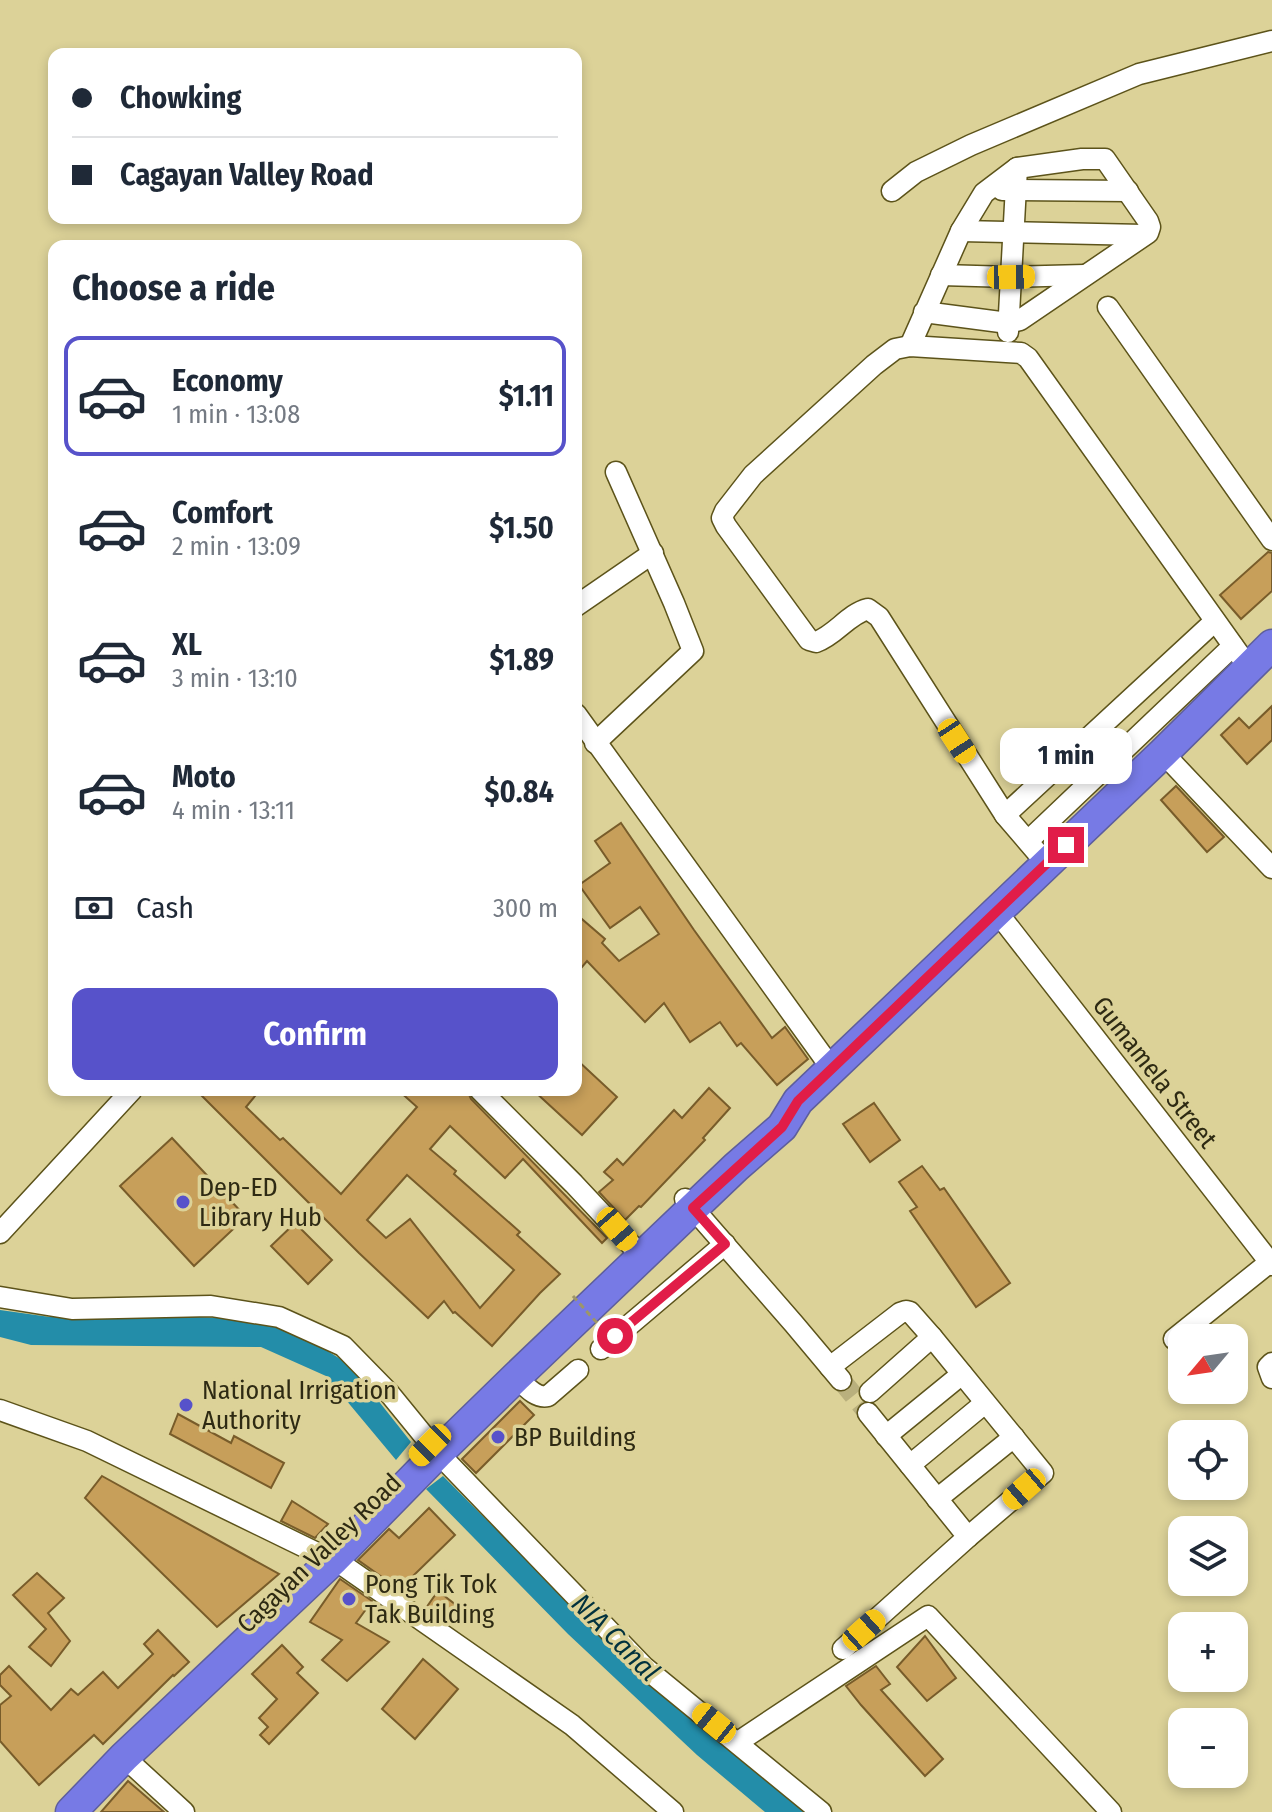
<!DOCTYPE html>
<meta charset="utf-8">
<style>
body{margin:0;font-family:"Fira Sans Condensed",sans-serif;background:#f2f2f3;color:#1f2937;height:100vh;display:flex;flex-direction:column;font-size:30px;white-space:nowrap}
*{box-sizing:border-box;margin:0}
p{font-size:26px;color:#747a83}
.icon{flex:none;width:44px;height:44px;fill:none;stroke:currentColor;stroke-width:2;stroke-linecap:round;stroke-linejoin:round}
.map{position:relative;flex:1;overflow:hidden}
.sheet{position:absolute;left:48px;top:240px;width:534px;height:856px;display:flex;flex-direction:column;background:#fff;border-radius:16px;box-shadow:0 4px 12px #0003}
.sheet>*{flex:none}
.banner{position:absolute;left:48px;top:48px;width:534px;height:176px;border-radius:16px;box-shadow:0 4px 12px #0003;display:grid;align-content:center;height:176px;padding:0 24px;background:#fff}
.needle{width:52px;rotate:241deg}
.tools{position:absolute;left:1168px;top:1324px;display:grid;gap:16px}
.tools a{display:grid;place-items:center;width:80px;height:80px;border-radius:16px;background:#fff;box-shadow:0 4px 12px #0003;font-size:40px}
.end{position:absolute;width:36px;height:36px;margin:-18px;border:10px solid #e11d48;background:#fff;box-shadow:0 0 0 4px #fff}
.from{border-radius:50%}
.bubble{position:absolute;height:56px;border-radius:16px;background:#fff;box-shadow:0 4px 12px #0003;font-size:26px;font-weight:700;line-height:56px;text-align:center}
.car{position:absolute;width:24px;height:48px;margin:-24px -12px;border-radius:10px;box-shadow:0 0 6px 2px #0007;background:linear-gradient(#f5c518 24%,#345 0 40%,#f5c518 0 76%,#345 0 86%,#f5c518 0)}
.banner b{display:flex;align-items:center;gap:28px;height:76px;font-size:30px}
.banner b+b{border-top:2px solid #e0e1e3}
.banner i{width:20px;height:20px;background:#1f2937}
ul{padding:0;list-style:none}
li{display:flex;align-items:center;gap:24px;height:120px;margin:0 16px 12px;padding:0 8px;border:4px solid transparent;border-radius:16px}
li div{flex:1}
li b{display:block;font-size:30px}
li em{font-style:normal;font-weight:700}
li.current{border-color:#5752ca}
li>.icon{width:72px;height:72px;stroke-width:1.5}
h2{padding:0 24px;font-size:36px;line-height:96px}
.pay{display:flex;align-items:center;gap:20px;height:88px;padding:0 24px;font-size:30px}
.pay p{margin-inline-start:auto}
.primary-button{display:flex;gap:16px;margin-top:auto;padding:16px 24px}
.primary-button a{flex:1;height:92px;border-radius:16px;background:#5752ca;color:#fff;font-size:32px;font-weight:700;line-height:92px;text-align:center}
.map>svg:first-child{display:block}
.water{fill:#238da9}
.building{fill:#c79f5a;stroke:#785c2a;stroke-width:2;fill-rule:evenodd}
.lines{fill:none;stroke-linecap:round;stroke-linejoin:round}
.minor-tunnel{stroke:#b9b07d;stroke-width:20;stroke-dasharray:20 10;stroke-linecap:butt}
.minor-casing{stroke:#5c531a;stroke-width:23}
.highway-casing{stroke:#5d5e9c;stroke-width:33}
.minor{stroke:#fff;stroke-width:20}
.highway{stroke:#777ae5;stroke-width:30}
.path-bridge{stroke:#9d9668;stroke-width:3;stroke-dasharray:6 4;stroke-linecap:butt}
.route{stroke:#e11d48;stroke-width:10}
.poi-dot{fill:#5752ca;stroke:#dcd298;stroke-width:3}
.labels{text-anchor:middle;stroke-width:7;stroke-linejoin:round;paint-order:stroke}
.street-label{font-size:26px;fill:#2e2a13;stroke:#dcd298}
.poi-label{font-size:26px;fill:#2e2a13;stroke:#dcd298;text-anchor:start}
.water-label{font-size:28px;font-style:italic;fill:#01313d;stroke:#dcd298}
</style>
<div class="map">
<svg width="1272" height="1812" viewBox="0 0 1272 1812">
<rect width="100%" height="100%" fill="#dcd298"/>
<g class="water">
<polygon points="0,1310 50,1317 168,1316 254,1319 310,1340 350,1365 411,1442 396,1460 326,1376 261,1347 31,1345 0,1337"/>
<path d="M443,1476C559,1593 676,1709 805,1812H765L697,1755L568,1634L426,1489Z"/>
</g>
<g class="building">
<polygon points="1268,552 1272,553 1272,591 1241,619 1220,595"/>
<polygon points="1272,706 1272,740 1247,764 1221,735 1239,718 1249,728"/>
<polygon points="1176,786 1224,837 1207,852 1161,800"/>
<polygon points="621,823 694,930 772,1038 785,1027 808,1059 777,1085 741,1043 737,1046 720,1022 690,1042 664,1003 645,1022 587,961 576,974 576,914 605,939 602,943 619,961 659,934 640,907 610,928 579,885 610,863 595,841"/>
<polygon points="576,1059 617,1097 582,1135 533,1090 576,1090"/>
<polygon points="709,1088 730,1108 703,1138 705,1140 641,1207 639,1206 625,1220 599,1192 613,1180 604,1172 617,1159 623,1165 674,1110 682,1118"/>
<path d="M196,1090H260L246,1107L280,1140L283,1138L341,1194L417,1107L398,1090H467L471,1099L607,1238L602,1243L523,1159L505,1178L450,1126L430,1149L456,1171L454,1174L520,1232L517,1235L560,1274L540,1293L492,1346L455,1312L453,1313L444,1301L428,1318L359,1253ZM407,1175L514,1270L480,1308L410,1219L386,1238L367,1220Z"/>
<polygon points="874,1103 900,1140 870,1162 843,1124"/>
<polygon points="172,1138 246,1217 194,1266 120,1186"/>
<polygon points="922,1166 940,1190 944,1188 1010,1283 976,1307 910,1211 917,1207 899,1182"/>
<polygon points="295,1223 332,1260 308,1284 271,1246"/>
<polygon points="520,1401 534,1415 476,1473 462,1459"/>
<polygon points="178,1414 231,1443 234,1436 284,1463 271,1488 170,1434"/>
<polygon points="102,1476 279,1574 217,1627 85,1498"/>
<polygon points="292,1501 328,1524 315,1538 281,1521"/>
<polygon points="429,1508 455,1535 414,1575 416,1576 403,1592 358,1560 389,1529 399,1538"/>
<polygon points="37,1573 64,1598 48,1613 70,1641 51,1666 29,1647 46,1629 13,1595"/>
<polygon points="340,1579 372,1601 356,1623 389,1642 347,1681 322,1660 342,1640 310,1622"/>
<polygon points="438,1591 456,1605 445,1621 426,1608"/>
<polygon points="158,1630 189,1662 174,1676 173,1675 103,1744 94,1735 39,1785 0,1741 0,1705 11,1696 0,1685 0,1675 9,1666 51,1710 71,1689 78,1695 103,1672 118,1688 153,1654 144,1644"/>
<polygon points="925,1636 956,1678 927,1701 897,1667"/>
<polygon points="282,1645 303,1667 297,1673 318,1693 269,1744 260,1735 268,1727 259,1718 277,1699 252,1674"/>
<polygon points="423,1659 458,1689 415,1739 382,1709"/>
<polygon points="876,1666 890,1684 881,1690 943,1759 925,1776 861,1705 846,1686"/>
<polygon points="128,1781 164,1812 101,1812"/>
</g>
<g class="lines">
<polyline class="minor-tunnel" points="841,1380 868,1413"/>
<g class="minor-casing">
<g id="minor">
<polyline points="1002,190 1128,191"/>
<polyline points="892,191 916,172 971,145 1139,74 1272,41"/>
<polyline points="961,231 1144,235"/>
<polyline points="941,275 1011,277 1085,275"/>
<polyline points="1108,307 1272,540"/>
<polyline points="1008,332 1017,168"/>
<polyline points="910,346 961,231 984,193 1017,168 1082,159 1105,159 1148,221 1150,227 1148,233 1020,320 1008,323 924,312"/>
<polyline points="576,606 653,553"/>
<polyline points="576,714 832,1069"/>
<polyline points="595,743 693,651 674,603 616,472"/>
<polyline points="1163,753 1272,868"/>
<polyline points="1005,815 1215,621"/>
<polyline points="1028,841 1233,646"/>
<path d="M1047,864L1005,815L879,617L868,609C848,614 836,635 816,642L809,640L726,526L722,518L725,511L753,475L874,365L895,349L910,346L1021,353L1028,358L1249,668"/>
<polyline points="997,912 1272,1265"/>
<polyline points="480,1090 574,1184 633,1247"/>
<polyline points="685,1199 794,1324 841,1380"/>
<polyline points="0,1233 132,1090"/>
<polyline points="0,1297 72,1309 211,1306 279,1317 343,1346 389,1393 438,1453 644,1667 821,1812"/>
<polyline points="932,1337 1043,1473 968,1537"/>
<polyline points="1174,1339 1270,1262"/>
<polyline points="601,1349 725,1244"/>
<polyline points="1272,1363 1268,1367 1272,1378"/>
<polyline points="830,1367 900,1313 906,1311 910,1312 932,1337 870,1392"/>
<path d="M516,1377C525,1385 535,1399 548,1396L578,1370"/>
<polyline points="0,1410 87,1441 317,1553 334,1559 572,1725 673,1812"/>
<polyline points="886,1436 962,1374"/>
<polyline points="910,1465 985,1403"/>
<polyline points="937,1499 1014,1437"/>
<polyline points="843,1649 968,1537 868,1413"/>
<polyline points="738,1742 928,1616 1111,1812"/>
<polyline points="124,1757 184,1812"/>
</g>
</g>
<g class="highway-casing">
<polyline id="highway" points="71,1812 124,1757 334,1559 438,1453 516,1377 736,1167 782,1127 798,1101 1163,753 1272,645"/>
</g>
<use href="#minor" class="minor"/>
<use href="#highway" class="highway"/>
<polyline class="path-bridge" points="573,1296 606,1333"/>
</g>
<g class="lines">
<polyline class="route" points="615,1336 725,1244 693,1208 782,1127 798,1101 1066,845"/>
</g>
<g class="poi-dot">
<circle cx="183" cy="1202" r="8"/>
<circle cx="186" cy="1405" r="8"/>
<circle cx="498" cy="1437" r="8"/>
<circle cx="349" cy="1599" r="8"/>
</g>
<g class="labels">
<g class="street-label">
<text transform="translate(1155 1072) rotate(52)" y="9">Gumamela Street</text>
<text transform="translate(319 1553) rotate(-44)" y="9">Cagayan Valley Road</text>
</g>
<g class="poi-label">
<text x="199" y="1196">Dep-ED<tspan x="199" dy="30">Library Hub</tspan></text>
<text x="202" y="1399">National Irrigation<tspan x="202" dy="30">Authority</tspan></text>
<text x="514" y="1446">BP Building</text>
<text x="365" y="1593">Pong Tik Tok<tspan x="365" dy="30">Tak Building</tspan></text>
</g>
<g class="water-label">
<text transform="translate(616 1637) rotate(45)" y="10">NIA Canal</text>
</g>
</g>
</svg>
<div class="tools">
<a><svg class="needle" viewBox="-14 -14 28 28"><path d="M0-13l5 13h-10z" fill="#e53935"/><path d="M0 13l5-13h-10z" fill="#747a83"/></svg></a>
<a><svg class="icon" aria-label="locate" viewBox="0 0 24 24"><circle cx="12" cy="12" r="6"/><path d="M12 2v4M12 18v4M2 12h4M18 12h4"/></svg></a>
<a><svg class="icon" aria-label="layers" viewBox="0 0 24 24"><path d="M12 4l9 5-9 5-9-5zM3 14l9 5 9-5"/></svg></a>
<a>+</a>
<a>−</a>
</div>
<i class="end from" style="left:615px;top:1336px"></i>
<i class="end" style="left:1066px;top:845px"></i>
<div class="bubble" style="left:1000px;top:728px;width:132px">1 min</div>
<i class="car" style="left:1011px;top:277px;rotate:89deg"></i>
<i class="car" style="left:957px;top:741px;rotate:147deg"></i>
<i class="car" style="left:617px;top:1229px;rotate:139deg"></i>
<i class="car" style="left:430px;top:1445px;rotate:225deg"></i>
<i class="car" style="left:1024px;top:1489px;rotate:229deg"></i>
<i class="car" style="left:864px;top:1630px;rotate:48deg"></i>
<i class="car" style="left:714px;top:1723px;rotate:309deg"></i>
<div class="banner">
<b><i class="from"></i>Chowking</b>
<b><i></i>Cagayan Valley Road</b>
</div>
<section class="sheet">
<h2>Choose a ride</h2>
<ul>
<li class="current"><svg class="icon" aria-label="car" viewBox="0 0 24 24"><path d="M5 17H2v-5l4-1 3-4h7l3 4 3 1v5h-3M9 17h6M6 11h13"/><circle cx="7" cy="17" r="2"/><circle cx="17" cy="17" r="2"/></svg><div><b>Economy</b><p>1 min · 13:08</p></div><em>$1.11</em></li>
<li><svg class="icon" aria-label="car" viewBox="0 0 24 24"><path d="M5 17H2v-5l4-1 3-4h7l3 4 3 1v5h-3M9 17h6M6 11h13"/><circle cx="7" cy="17" r="2"/><circle cx="17" cy="17" r="2"/></svg><div><b>Comfort</b><p>2 min · 13:09</p></div><em>$1.50</em></li>
<li><svg class="icon" aria-label="car" viewBox="0 0 24 24"><path d="M5 17H2v-5l4-1 3-4h7l3 4 3 1v5h-3M9 17h6M6 11h13"/><circle cx="7" cy="17" r="2"/><circle cx="17" cy="17" r="2"/></svg><div><b>XL</b><p>3 min · 13:10</p></div><em>$1.89</em></li>
<li><svg class="icon" aria-label="car" viewBox="0 0 24 24"><path d="M5 17H2v-5l4-1 3-4h7l3 4 3 1v5h-3M9 17h6M6 11h13"/><circle cx="7" cy="17" r="2"/><circle cx="17" cy="17" r="2"/></svg><div><b>Moto</b><p>4 min · 13:11</p></div><em>$0.84</em></li>
</ul>
<div class="pay"><svg class="icon" aria-label="cash" viewBox="0 0 24 24"><path d="M3 7h18v10H3z"/><circle cx="12" cy="12" r="2"/></svg>Cash<p>300 m</p></div>
<div class="primary-button"><a>Confirm</a></div>
</section>
</div>
